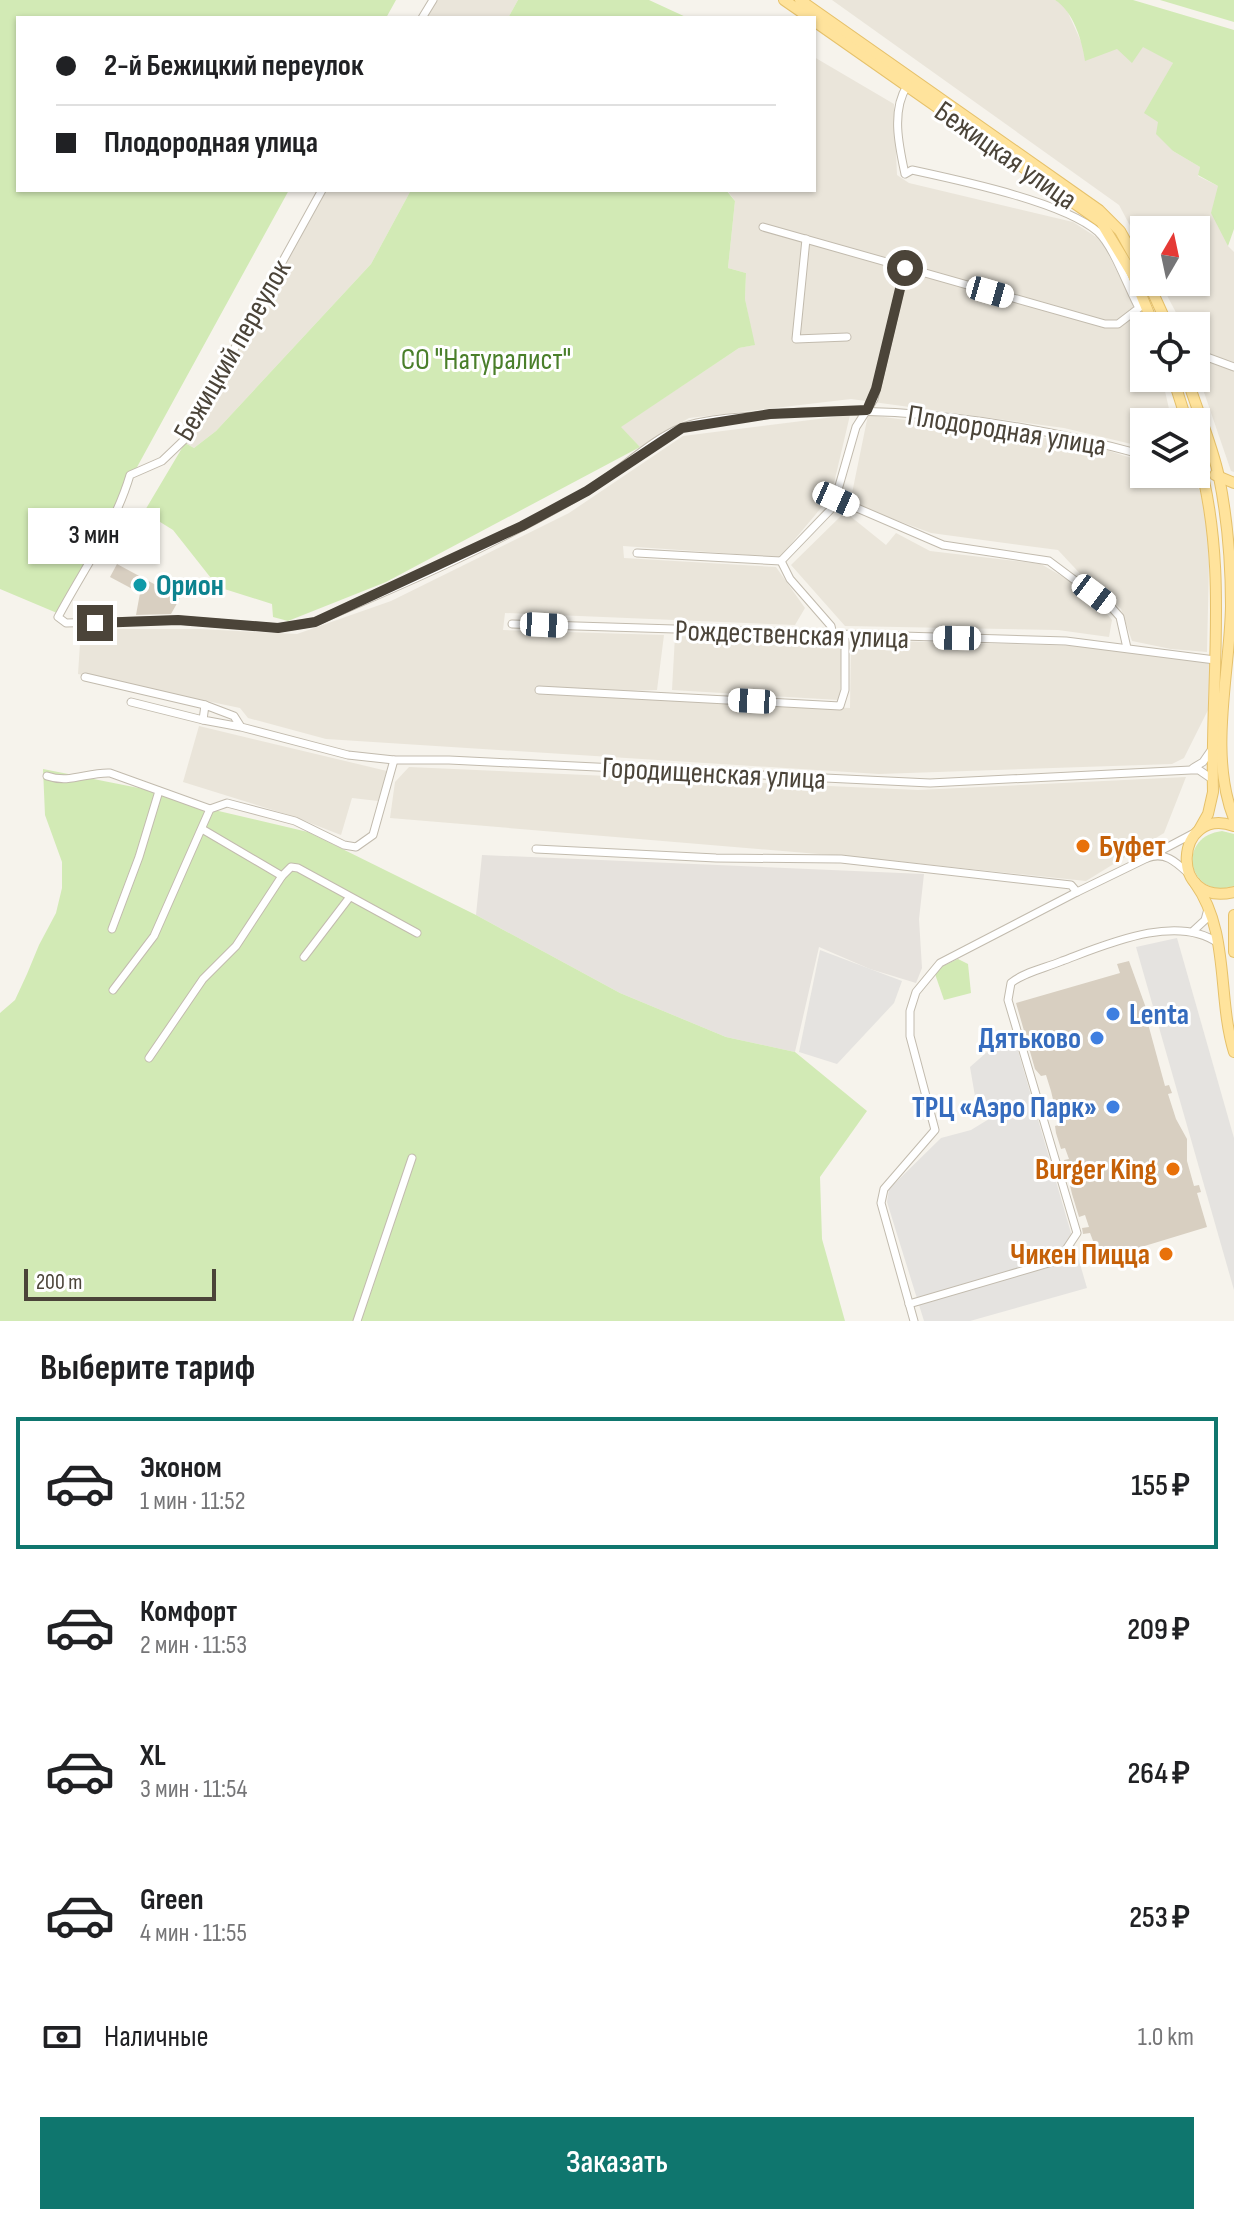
<!DOCTYPE html>
<html lang="ru">
<meta charset="utf-8">
<style>
body{margin:0;font-family:"Sofia Sans Condensed",sans-serif;background:#f6f6f6;color:#202124;height:100vh;display:flex;flex-direction:column;font-size:30px;white-space:nowrap}
*{box-sizing:border-box;margin:0}
p{font-size:26px;color:#757577}
.icon{flex:none;width:44px;height:44px;fill:none;stroke:currentColor;stroke-width:2;stroke-linecap:round;stroke-linejoin:round}
.map{position:relative;height:1321px;overflow:hidden}
.drawer{display:flex;flex-direction:column;background:#fff;flex:1}
.drawer>*{flex:none}
.banner{position:absolute;left:16px;top:16px;width:800px;height:176px;border-radius:0px;box-shadow:0 2px 6px #0004;display:grid;align-content:center;height:176px;padding:0 40px;background:#fff}
.needle{width:52px;rotate:9deg}
.tools{position:absolute;left:1130px;top:216px;display:grid;gap:16px}
.tools a{display:grid;place-items:center;width:80px;height:80px;border-radius:0px;background:#fff;box-shadow:0 2px 6px #0004;font-size:40px}
.scale{position:absolute;left:24px;bottom:20px;width:192px;box-sizing:border-box;padding-left:8px;border:4px solid #4b4439;border-top:0;font-size:22px;line-height:28px;white-space:nowrap;color:#4b4439;-webkit-text-stroke:6px #fff;paint-order:stroke}
.end{position:absolute;width:36px;height:36px;margin:-18px;border:10px solid #4b4439;background:#fff;box-shadow:0 0 0 4px #fff}
.from{border-radius:50%}
.bubble{position:absolute;height:56px;border-radius:0px;background:#fff;box-shadow:0 2px 6px #0004;font-size:26px;font-weight:600;line-height:56px;text-align:center}
.car{position:absolute;width:24px;height:48px;margin:-24px -12px;border-radius:10px;box-shadow:0 0 6px 2px #0007;background:linear-gradient(#fff 24%,#345 0 40%,#fff 0 76%,#345 0 86%,#fff 0)}
.banner b{display:flex;align-items:center;gap:28px;height:76px;font-size:30px}
.banner b+b{border-top:2px solid #e0e0e0}
.banner i{width:20px;height:20px;background:#202124}
ul{padding:0;list-style:none}
li{display:flex;align-items:center;gap:24px;height:132px;margin:0 16px 12px;padding:0 24px;border:4px solid transparent;border-radius:0px}
li div{flex:1}
li b{display:block;font-size:30px}
li em{font-style:normal;font-weight:600}
li.selected{border-color:#0f766e}
li>.icon{width:72px;height:72px;stroke-width:1.5}
h2{padding:0 40px;font-size:36px;line-height:96px}
.pay{display:flex;align-items:center;gap:20px;height:88px;padding:0 40px;font-size:30px}
.pay p{margin-inline-start:auto}
.cta{display:flex;gap:16px;margin-top:auto;padding:16px 40px}
.cta a{flex:1;height:92px;border-radius:0px;background:#0f766e;color:#fff;font-size:32px;font-weight:600;line-height:92px;text-align:center}
.map>svg:first-child{display:block}
.residential{fill:#eae5da}
.industrial{fill:#e6e2dd}
.green{fill:#d2eab5}
.parking{fill:#e5e3e0}
.building{fill:#d8cfc1}
.lines{fill:none;stroke-linecap:round;stroke-linejoin:round}
.minor-casing{stroke:#c2bbae;stroke-width:9}
.primary-casing{stroke:#e6c16a;stroke-width:12}
.minor{stroke:#fff;stroke-width:7}
.primary{stroke:#ffe39c;stroke-width:10}
.route{stroke:#4b4439;stroke-width:10}
.culture-dot{fill:#0f9aa8;stroke:#fff;stroke-width:3}
.food-dot{fill:#e8710a;stroke:#fff;stroke-width:3}
.shop-dot{fill:#3f7fe0;stroke:#fff;stroke-width:3}
.labels{text-anchor:middle;stroke-width:6;stroke-linejoin:round;paint-order:stroke}
.street-label{font-size:30px;fill:#4b4439;stroke:#fff}
.park-label{font-size:30px;fill:#4a7f2a;stroke:#fff}
.culture-label{font-size:30px;font-weight:bold;fill:#0d838f;stroke:#fff;text-anchor:start}
.food-label{font-size:30px;font-weight:bold;fill:#c56008;stroke:#fff;text-anchor:end}
.shop-label{font-size:30px;font-weight:bold;fill:#366cbe;stroke:#fff;text-anchor:end}
</style>
<div class="map">
<svg width="1234" height="1321" viewBox="0 0 1234 1321">
<rect width="100%" height="100%" fill="#f6f3ec"/>
<g class="residential">
<polygon points="436,0 518,0 508,18 425,18"/>
<polygon points="832,0 1055,0 1065,6 1083,46 1118,49 1143,46 1173,63 1158,123 1173,151 1200,167 1198,176 1218,186 1228,246 1234,252 1234,364 1196,350 1196,326 1183,326 1160,282 1196,282 1196,230 1144,230 1144,252 1119,205"/>
<polygon points="814,57 894,104 897,175 909,183 1073,222 1101,240 1145,326 1144,378 1162,378 1172,422 1144,422 1144,447 1064,428 851,399 689,418 640,447 620,427 739,348 754,345 745,299 746,273 728,268 735,201 727,190 814,190"/>
<polygon points="326,190 411,190 371,264 216,431 194,448 185,443"/>
<polygon points="1196,358 1234,371 1234,472 1231,471 1196,369"/>
<polygon points="850,415 831,496 780,557 623,546 624,558 776,567 805,608 795,625 505,613 503,630 664,635 657,690 539,694 850,708 851,640 1086,646 1210,662 1208,710 1184,758 1172,764 879,774 326,739 248,718 240,708 78,674 81,629 200,629 297,634 391,601 569,513 683,436"/>
<polygon points="868,415 1084,443 1144,462 1144,474 1180,474 1194,479 1205,502 1209,564 1207,652 1171,649 1132,641 1121,609 1086,580 1058,550 931,533 850,503"/>
<polygon points="845,512 886,545 896,533 930,551 1041,564 1089,592 1112,620 1109,637 1058,630 845,626 791,565"/>
<polygon points="675,636 842,642 840,698 839,700 672,690"/>
<polygon points="199,726 387,771 378,801 352,798 341,835 292,816 183,782"/>
<polygon points="409,767 918,790 1186,777 1164,833 1086,881 866,858 390,818 395,782"/>
</g>
<polygon class="industrial" points="482,855 924,874 919,919 922,968 916,983 870,969 819,947 795,1052 726,1037 620,993 476,915"/>
<g class="green">
<polygon points="0,0 396,0 386,18 18,18 18,190 289,190 57,613 0,589"/>
<polygon points="518,0 649,0 688,18 508,18"/>
<path d="M1055,0H1133L1234,30V229L1228,246L1211,213L1218,186L1198,175L1200,167L1173,151L1156,134L1158,122L1144,113L1173,63L1143,47L1132,63L1117,49L1085,61C1082,40 1073,11 1055,0Z"/>
<polygon points="1160,0 1234,0 1234,22"/>
<polygon points="411,190 726,190 735,201 728,268 746,273 745,299 755,345 739,348 621,427 640,447 386,582 288,621 273,617 272,604 218,587 173,530 144,512 185,443 194,448 216,431 371,264"/>
<polygon points="43,769 159,792 210,809 308,832 476,915 620,993 726,1037 795,1052 867,1111 820,1177 822,1239 845,1321 0,1321 0,1013 15,1000 27,974 39,945 56,913 62,888 62,862 45,815"/>
<path d="M1222,831L1234,834V886C1189,901 1174,837 1222,831Z"/>
<polygon points="958,959 968,964 971,993 944,1000 935,974 938,968"/>
</g>
<g class="parking">
<polygon points="1177,938 1234,1138 1234,1290 1136,947"/>
<polygon points="820,950 902,981 894,1003 837,1064 799,1052"/>
<polygon points="1012,1030 1087,1288 970,1321 924,1321 887,1202 889,1189 941,1138 971,1130 989,1119 977,1108 970,1067"/>
</g>
<g class="building">
<polygon points="117,564 180,598 171,614 136,615 140,593 110,577"/>
<polygon points="1129,961 1146,1008 1144,1009 1165,1086 1169,1085 1172,1093 1168,1094 1176,1119 1187,1139 1187,1161 1194,1186 1199,1185 1201,1192 1197,1193 1207,1227 1115,1255 1107,1260 1106,1258 1100,1259 1090,1233 1083,1234 1082,1228 1089,1227 1085,1215 1079,1217 1072,1194 1064,1160 1069,1159 1065,1148 1061,1149 1056,1133 1055,1126 1059,1125 1051,1091 1046,1075 1041,1076 1035,1069 1016,1003 1120,973 1117,964"/>
</g>
<g class="lines">
<g class="minor-casing">
<g id="minor">
<polyline points="422,18 433,0"/>
<path d="M322,190L184,440L162,461L130,475C115,526 83,570 58,617L66,623L178,620L278,628L315,622C407,583 501,542 587,491C618,473 651,439 683,427C705,419 731,418 755,416C880,401 1023,422 1144,455"/>
<path d="M763,227L1105,324H1118L1139,308C1128,288 1114,247 1098,232C1064,202 958,180 912,170L905,174C899,146 891,111 907,86"/>
<polyline points="806,239 796,339 847,337"/>
<polyline points="1196,353 1234,367"/>
<polyline points="836,499 943,545 1049,561 1112,608 1120,617 1127,648"/>
<polyline points="637,553 781,561"/>
<polyline points="781,561 833,507 856,427 874,399 905,268"/>
<polyline points="781,561 790,579 831,626 833,635"/>
<polyline points="512,624 1066,641 1215,660"/>
<polyline points="85,677 205,705"/>
<polyline points="539,690 840,706 845,690 845,636"/>
<polyline points="131,702 203,720"/>
<polyline points="241,727 203,720 205,705 234,716 241,727 348,755 394,760 449,760 930,783 1191,770 1199,770 1212,779"/>
<polyline points="1193,768 1203,762 1212,749"/>
<path d="M47,776C70,784 87,772 110,773L210,809"/>
<polyline points="202,829 282,876 291,867 298,868 417,933"/>
<polyline points="536,849 716,858 841,859 1071,885 1077,892 1147,858"/>
<path d="M1189,874C1176,862 1165,851 1147,858L1198,831"/>
<polyline points="112,929 139,857 159,791"/>
<polyline points="1192,932 1205,920 1208,909"/>
<polyline points="304,957 349,898"/>
<polyline points="113,990 154,936 210,809 227,803 295,821 344,845 356,847 373,835 394,760"/>
<polyline points="149,1058 203,979 236,946 282,876"/>
<path d="M909,1304L1059,1260L1077,1233L1008,1000L1011,983C1024,972 1046,968 1062,961C1105,945 1176,913 1218,943"/>
<polyline points="357,1321 412,1158"/>
<polyline points="914,1321 881,1203 884,1189 935,1130 910,1036 910,1011 916,992 940,963 1077,892"/>
</g>
</g>
<g class="primary-casing">
<g id="primary">
<polyline points="784,0 810,18"/>
<polyline points="800,0 1099,210 1120,231 1144,274"/>
<polyline points="814,21 1101,222 1133,275 1154,326"/>
<polyline points="1148,282 1168,326"/>
<polyline points="1173,378 1187,422"/>
<path d="M1187,378C1197,410 1212,444 1219,477C1227,517 1231,565 1231,606C1230,674 1208,753 1234,819"/>
<path d="M1196,450C1230,562 1210,678 1213,792L1208,814L1199,830"/>
<polyline points="1215,475 1234,483"/>
<path d="M1234,826C1175,805 1167,908 1234,892"/>
<path d="M1195,883C1230,932 1217,997 1234,1052"/>
<polyline points="1234,915 1234,952"/>
</g>
</g>
<use href="#minor" class="minor"/>
<use href="#primary" class="primary"/>
</g>
<g class="lines">
<polyline class="route" points="95,623 178,620 278,628 315,622 522,526 587,491 682,428 770,414 867,410 876,389 905,268"/>
</g>
<circle class="culture-dot" cx="140" cy="585" r="8"/>
<g class="food-dot">
<circle cx="1083" cy="846" r="8"/>
<circle cx="1173" cy="1169" r="8"/>
<circle cx="1166" cy="1254" r="8"/>
</g>
<g class="shop-dot">
<circle cx="1113" cy="1014" r="8"/>
<circle cx="1097" cy="1038" r="8"/>
<circle cx="1113" cy="1107" r="8"/>
</g>
<g class="labels">
<g class="street-label">
<text transform="translate(1006 155) rotate(35)" y="10">Бежицкая улица</text>
<text transform="translate(232 350) rotate(-60)" y="10">Бежицкий переулок</text>
<text transform="translate(1007 430) rotate(9)" y="10">Плодородная улица</text>
<text transform="translate(792 634) rotate(2)" y="10">Рождественская улица</text>
<text transform="translate(714 773) rotate(3)" y="10">Городищенская улица</text>
</g>
<g class="park-label">
<text x="486" y="369">СО "Натуралист"</text>
</g>
<g class="culture-label">
<text x="156" y="595">Орион</text>
</g>
<g class="food-label">
<text x="1099" y="856" text-anchor="start">Буфет</text>
<text x="1157" y="1179">Burger King</text>
<text x="1150" y="1264">Чикен Пицца</text>
</g>
<g class="shop-label">
<text x="1129" y="1024" text-anchor="start">Lenta</text>
<text x="1081" y="1048">Дятьково</text>
<text x="1097" y="1117">ТРЦ «Аэро Парк»</text>
</g>
</g>
</svg>
<div class="tools">
<a><svg class="needle" viewBox="-14 -14 28 28"><path d="M0-13l5 13h-10z" fill="#e53935"/><path d="M0 13l5-13h-10z" fill="#757577"/></svg></a>
<a><svg class="icon" aria-label="locate" viewBox="0 0 24 24"><circle cx="12" cy="12" r="6"/><path d="M12 2v4M12 18v4M2 12h4M18 12h4"/></svg></a>
<a><svg class="icon" aria-label="layers" viewBox="0 0 24 24"><path d="M12 4l9 5-9 5-9-5zM3 14l9 5 9-5"/></svg></a>
</div>
<div class="scale">200 m</div>
<i class="end from" style="left:905px;top:268px"></i>
<i class="end" style="left:95px;top:623px"></i>
<div class="bubble" style="left:28px;top:508px;width:132px">3 мин</div>
<i class="car" style="left:990px;top:292px;rotate:106deg"></i>
<i class="car" style="left:836px;top:499px;rotate:114deg"></i>
<i class="car" style="left:1094px;top:594px;rotate:127deg"></i>
<i class="car" style="left:544px;top:625px;rotate:93deg"></i>
<i class="car" style="left:957px;top:638px;rotate:271deg"></i>
<i class="car" style="left:752px;top:701px;rotate:273deg"></i>
<div class="banner">
<b><i class="from"></i>2-й Бежицкий переулок</b>
<b><i></i>Плодородная улица</b>
</div>
</div>
<section class="drawer">
<h2>Выберите тариф</h2>
<ul>
<li class="selected"><svg class="icon" aria-label="car" viewBox="0 0 24 24"><path d="M5 17H2v-5l4-1 3-4h7l3 4 3 1v5h-3M9 17h6M6 11h13"/><circle cx="7" cy="17" r="2"/><circle cx="17" cy="17" r="2"/></svg><div><b>Эконом</b><p>1 мин · 11:52</p></div><em>155 ₽</em></li>
<li><svg class="icon" aria-label="car" viewBox="0 0 24 24"><path d="M5 17H2v-5l4-1 3-4h7l3 4 3 1v5h-3M9 17h6M6 11h13"/><circle cx="7" cy="17" r="2"/><circle cx="17" cy="17" r="2"/></svg><div><b>Комфорт</b><p>2 мин · 11:53</p></div><em>209 ₽</em></li>
<li><svg class="icon" aria-label="car" viewBox="0 0 24 24"><path d="M5 17H2v-5l4-1 3-4h7l3 4 3 1v5h-3M9 17h6M6 11h13"/><circle cx="7" cy="17" r="2"/><circle cx="17" cy="17" r="2"/></svg><div><b>XL</b><p>3 мин · 11:54</p></div><em>264 ₽</em></li>
<li><svg class="icon" aria-label="car" viewBox="0 0 24 24"><path d="M5 17H2v-5l4-1 3-4h7l3 4 3 1v5h-3M9 17h6M6 11h13"/><circle cx="7" cy="17" r="2"/><circle cx="17" cy="17" r="2"/></svg><div><b>Green</b><p>4 мин · 11:55</p></div><em>253 ₽</em></li>
</ul>
<div class="pay"><svg class="icon" aria-label="cash" viewBox="0 0 24 24"><path d="M3 7h18v10H3z"/><circle cx="12" cy="12" r="2"/></svg>Наличные<p>1.0 km</p></div>
<div class="cta"><a>Заказать</a></div>
</section>
